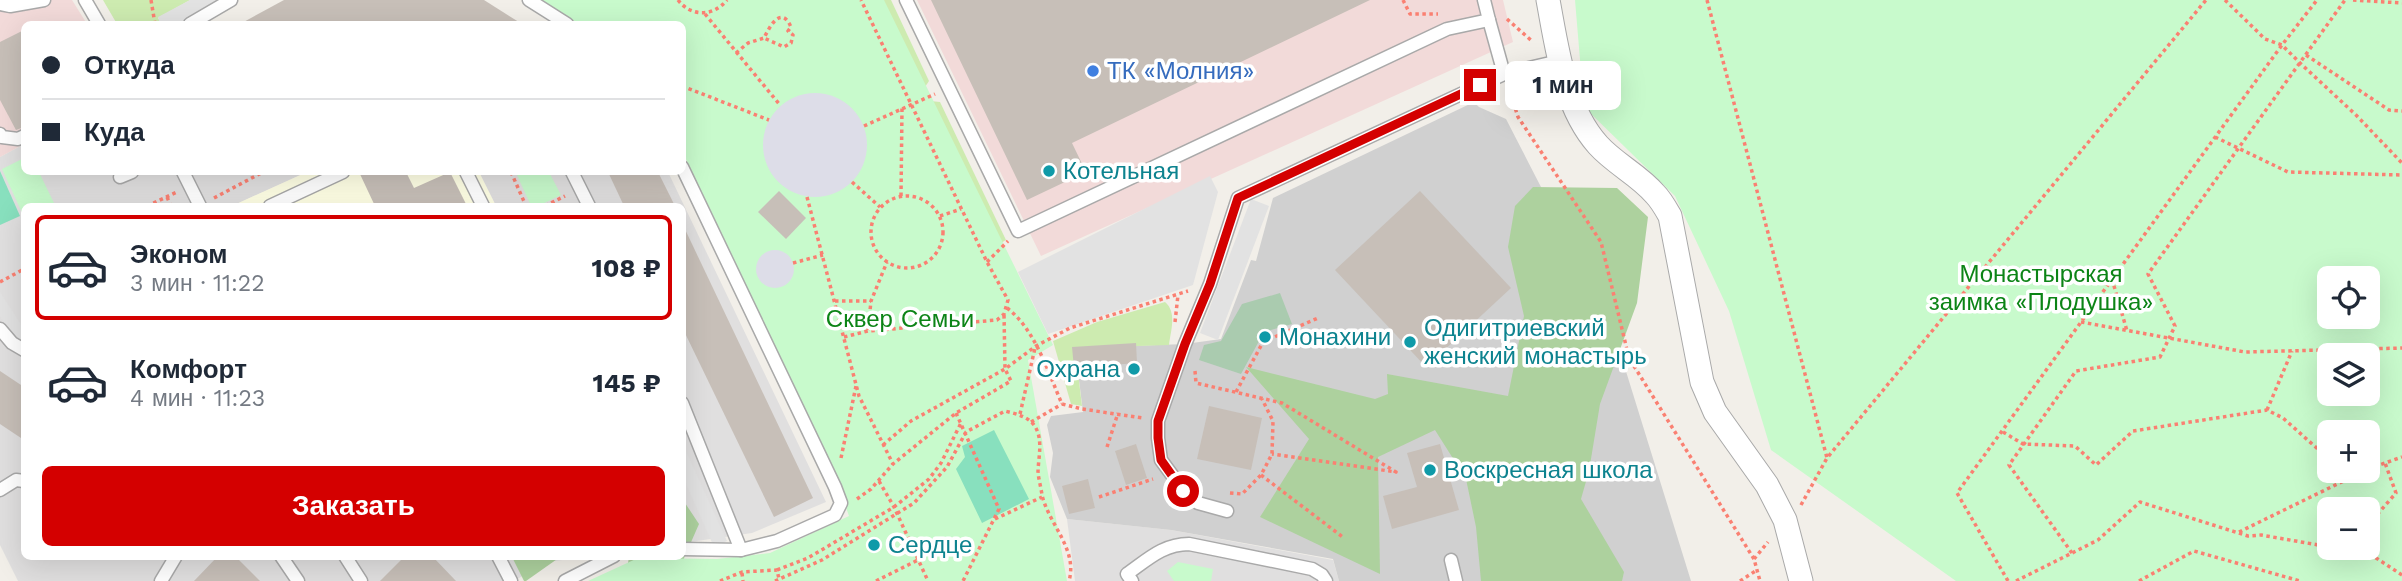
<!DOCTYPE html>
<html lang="ru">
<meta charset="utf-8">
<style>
body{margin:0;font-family:"Work Sans",sans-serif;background:#f6f6f7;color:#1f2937;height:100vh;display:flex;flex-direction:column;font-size:26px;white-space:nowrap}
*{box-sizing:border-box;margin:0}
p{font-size:23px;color:#747a83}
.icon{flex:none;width:38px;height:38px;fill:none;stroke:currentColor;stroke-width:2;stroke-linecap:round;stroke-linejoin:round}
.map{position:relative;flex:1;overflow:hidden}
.details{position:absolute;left:21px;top:203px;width:665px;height:357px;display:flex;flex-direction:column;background:#fff;border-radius:10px;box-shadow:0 7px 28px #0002}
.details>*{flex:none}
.hud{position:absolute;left:21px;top:21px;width:665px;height:154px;border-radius:10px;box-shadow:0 7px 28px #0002;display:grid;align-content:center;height:154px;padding:0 21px;background:#fff}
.tools{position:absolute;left:2317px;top:266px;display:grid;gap:14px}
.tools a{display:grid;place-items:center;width:63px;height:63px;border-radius:10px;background:#fff;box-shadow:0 7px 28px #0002;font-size:35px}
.end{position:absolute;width:32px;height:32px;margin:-16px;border:9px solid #d40000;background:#fff;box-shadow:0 0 0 4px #fff}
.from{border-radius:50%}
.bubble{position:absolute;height:49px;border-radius:10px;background:#fff;box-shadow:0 7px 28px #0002;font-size:23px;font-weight:700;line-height:49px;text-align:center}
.hud b{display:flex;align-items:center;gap:24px;height:66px;font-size:26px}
.hud b+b{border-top:2px solid #e0e1e3}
.hud i{width:18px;height:18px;background:#1f2937}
ul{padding:12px 0 0;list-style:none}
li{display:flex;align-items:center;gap:21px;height:105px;margin:0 14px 10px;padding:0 7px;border:4px solid transparent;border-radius:10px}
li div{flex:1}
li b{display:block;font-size:26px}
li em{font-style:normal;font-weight:700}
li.active{border-color:#d40000}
li>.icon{width:63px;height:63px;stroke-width:1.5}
.button{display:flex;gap:14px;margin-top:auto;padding:14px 21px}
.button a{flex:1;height:80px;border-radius:10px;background:#d40000;color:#fff;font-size:28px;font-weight:700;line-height:80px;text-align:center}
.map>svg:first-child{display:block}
.residential{fill:#e0dfdf}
.commercial{fill:#f2dad9}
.education{fill:#ffffe5}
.religious{fill:#d0d0d0}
.grass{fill:#cdebb0}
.forest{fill:#add19e}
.cemetery{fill:#aacbaf}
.park{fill:#c8facc;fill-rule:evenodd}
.pitch{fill:#88e0be}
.parking{fill:#e2e2e2}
.plaza{fill:#dddde8}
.building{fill:#c7bfb8}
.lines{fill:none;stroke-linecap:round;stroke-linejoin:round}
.service-casing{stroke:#a9a9a9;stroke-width:15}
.minor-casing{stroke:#a9a9a9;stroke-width:25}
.path{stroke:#fa8072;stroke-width:3.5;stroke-dasharray:3.5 3.5;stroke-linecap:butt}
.service{stroke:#fff;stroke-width:12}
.minor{stroke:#fff;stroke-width:23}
.route{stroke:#d40000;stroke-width:9}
.shop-dot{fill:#3f7fe0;stroke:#fff;stroke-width:2.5}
.culture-dot{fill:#0f9aa8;stroke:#fff;stroke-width:2.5}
.labels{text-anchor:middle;stroke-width:7;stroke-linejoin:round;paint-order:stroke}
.shop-label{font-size:24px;fill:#366cbe;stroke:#fff;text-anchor:start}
.culture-label{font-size:24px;fill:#0d838f;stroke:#fff;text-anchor:start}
.park-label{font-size:24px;fill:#0c8416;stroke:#fff}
</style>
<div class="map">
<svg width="2402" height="581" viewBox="0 0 2402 581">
<rect width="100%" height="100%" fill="#f2efe9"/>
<g class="residential">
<polygon points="24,144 24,172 307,172 232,206 24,206 24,556 587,557 546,562 514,581 18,581 0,545 0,157"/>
<polygon points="479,172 668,172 826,502 752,533 683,543 682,206 496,206"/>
<polygon points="1067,519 1171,530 1333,560 1339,581 1075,581"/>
</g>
<g class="commercial">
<polygon points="0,0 72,0 87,24 24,24 24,144 0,157"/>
<polygon points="917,0 1503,0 1513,42 1041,256"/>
</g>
<polygon class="education" points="307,172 479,172 496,206 232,206"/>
<polygon class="religious" points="1474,102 1479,107 1506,119 1611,323 1691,581 1339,581 1333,559 1171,530 1067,519 1050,477 1053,453 1047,425 1051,416 1083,412 1075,348 1185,344 1221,339 1251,260 1256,261 1273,198"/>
<g class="grass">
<polygon points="103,0 190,0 158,18 162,24 117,24"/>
<polygon points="867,0 891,0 929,81 925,87"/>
<polygon points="930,101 940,102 1006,240 999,244"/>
<path d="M1165,302C1177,312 1171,330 1169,345L1075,348L1082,406L1071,404L1053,341L1097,322Z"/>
</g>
<g class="forest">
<polygon points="1533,187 1617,188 1648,217 1637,303 1600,404 1589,471 1581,499 1624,572 1622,581 1481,581 1476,527 1466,479 1435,430 1378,457 1380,574 1260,517 1309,439 1246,367 1375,399 1388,394 1387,374 1508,396 1524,316 1508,247 1515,206"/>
<polygon points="683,500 699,524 674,581 625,581 629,557 682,556"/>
<polygon points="512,557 560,557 526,581 524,581"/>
</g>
<polygon class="cemetery" points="1280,293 1292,324 1264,332 1241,374 1199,360 1204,345 1221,341 1242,304"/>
<g class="park">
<polygon points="541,0 884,0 1053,345 1028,360 1067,581 588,581 638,558 717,559 770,553 849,516 828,457 683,153 682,24 579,24"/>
<path d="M1575,0H2402V581H1956L1771,450L1729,311L1675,196L1584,107ZM2329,278H2368V317H2329ZM2329,355H2368V394H2329ZM2329,432H2368V471H2329ZM2329,509H2368V548H2329Z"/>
<polygon points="24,158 24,172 39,172 54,203 47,206 24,206 24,217 2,169"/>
<polygon points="519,172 549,172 561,195 538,206 531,206 516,173"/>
<polygon points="1178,562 1213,569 1211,581 1174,581 1167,571"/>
</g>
<g class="pitch">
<polygon points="0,171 20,216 0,225"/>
<polygon points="994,430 1029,499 982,523 956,469 965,457 962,446"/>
</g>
<g class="parking">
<polygon points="190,0 220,0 178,24 160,24 158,17"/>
<polygon points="1210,176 1218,192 1193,285 1048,334 1018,272"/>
<polygon points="1251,199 1269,206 1218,340 1200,333"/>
<polygon points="0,292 24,329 24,343 12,337 0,316"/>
<polygon points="684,447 727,541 714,547 683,477 682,448"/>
</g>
<g class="plaza">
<circle cx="815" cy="145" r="52"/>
<circle cx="775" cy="269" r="19"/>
</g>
<g class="building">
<polygon points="284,0 484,0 522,24 240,24"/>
<polygon points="931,0 1370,0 1072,143 1086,172 1027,200"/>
<polygon points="24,30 24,127 16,130 0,100 0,42"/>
<polygon points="359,172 406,172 414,188 450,172 467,206 375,206"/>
<polygon points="608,172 658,172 675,206 624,206"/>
<polygon points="779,191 806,218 786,239 758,212"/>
<polygon points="1420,191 1511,288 1426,367 1335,270"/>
<polygon points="682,223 813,498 774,517 682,327"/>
<polygon points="1136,343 1137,363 1074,368 1072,347"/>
<polygon points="0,371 24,387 24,440 0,424"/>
<polygon points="1209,406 1262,418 1251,470 1197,459"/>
<polygon points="1136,444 1147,478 1126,485 1115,451"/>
<polygon points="1440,444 1459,510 1392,529 1383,496 1417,487 1407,453"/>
<polygon points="1088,479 1095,508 1069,514 1062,486"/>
<polygon points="218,556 235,556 260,581 194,581"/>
<polygon points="405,556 432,556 456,581 380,581"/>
</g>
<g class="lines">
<g class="service-casing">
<g id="service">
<polyline points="85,0 99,24"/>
<polyline points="529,0 567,24"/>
<polyline points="906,0 1018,231 1447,29 1489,20 1484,0"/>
<polyline points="0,4 10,6 44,0"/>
<polyline points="1489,20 1504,74"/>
<polyline points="190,24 231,0"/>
<polyline points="0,134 2,137 18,139 24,136"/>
<polyline points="682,167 835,487 841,503 835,515 777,541 741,550 682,403"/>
<polyline points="183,172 200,206"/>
<polyline points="466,172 483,206"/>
<polyline points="572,172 589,206"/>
<polyline points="120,177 132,172"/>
<polyline points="270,206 343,172"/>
<polyline points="0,329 12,343 24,350"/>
<polyline points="0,490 16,480 24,481"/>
<polyline points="1227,511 1198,503 1183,490 1161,460 1158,438 1158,421 1185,344 1210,284 1238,198 1504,74 1559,61"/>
<polyline points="682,549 741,550"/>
<polyline points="281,556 298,581"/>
<polyline points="345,556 361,581"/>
<polyline points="498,556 511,581"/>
<polyline points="1451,560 1456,581"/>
<polyline points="161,581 176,556"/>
<polyline points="565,581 614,556"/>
<path d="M1132,581L1127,574C1147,560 1163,544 1189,544L1312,569L1322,575L1326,581"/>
</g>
</g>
<g class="minor-casing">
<path id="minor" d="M1548,0C1557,48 1564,107 1598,145C1615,164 1639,175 1655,194C1661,200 1666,209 1670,216L1702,382L1715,412L1767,485L1785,520L1801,581"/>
</g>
<g class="path">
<polyline points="151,0 155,24"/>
<path d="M678,0C691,17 713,17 727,0"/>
<polyline points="1403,0 1410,14 1438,14"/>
<polyline points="1707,0 1827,458 2206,0"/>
<polyline points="2225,0 2265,39 2282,45 2300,63 2356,115 2402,163"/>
<polyline points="2353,0 2402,3"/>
<polyline points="705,14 780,105"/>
<polyline points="1507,19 1533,42"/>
<path d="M736,53L748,43L764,38C769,28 781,4 791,27L788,31L793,35L791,43L784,47L764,38"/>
<polyline points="2306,55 2389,110 2402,111"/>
<polyline points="682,86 769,120"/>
<polyline points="1509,89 1518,117 1601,242 1629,358 1754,559 1760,581"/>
<polyline points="864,126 935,94"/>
<polyline points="2215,137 2288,172 2402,175"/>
<polyline points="511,172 526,206"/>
<polyline points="852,182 880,207"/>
<circle cx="907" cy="232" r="36"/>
<polyline points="901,196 902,108"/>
<polyline points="167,197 171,206"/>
<polyline points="807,197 859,396 893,464"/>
<polyline points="214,198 263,172"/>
<polyline points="147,206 177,192"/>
<polyline points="545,206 565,196"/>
<polyline points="940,216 961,209"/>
<polyline points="987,262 1008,241"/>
<polyline points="793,263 823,255"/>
<polyline points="2112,279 2127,331"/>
<polyline points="0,282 24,269"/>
<polyline points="835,301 871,301"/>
<path d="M1007,308C1035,329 1048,372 1062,404L1082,409L1143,418"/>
<polyline points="1175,322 1178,295"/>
<polyline points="2081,322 2245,352 2402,348"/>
<polyline points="868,330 871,301 887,262"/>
<polyline points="844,337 868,331 997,320 1004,314 1008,300 987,262 861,0"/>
<polyline points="1195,371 1196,383 1282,403 1396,472 1272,454"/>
<polyline points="1236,392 1263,342 1318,318"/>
<polyline points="2267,410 2292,351"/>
<polyline points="956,413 999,509 963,581"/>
<polyline points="1020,414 1035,348"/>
<polyline points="1031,422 1062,404"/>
<polyline points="2003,432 2023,444 2075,446 2096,465 2133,431 2267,410 2283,418 2329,459"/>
<polyline points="883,445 911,421 1005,369 1036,346 1070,328 1188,291"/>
<polyline points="1107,447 1118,413"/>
<polyline points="841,458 856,386"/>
<polyline points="2368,469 2402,457"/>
<polyline points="2343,471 2350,477"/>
<polyline points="1261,475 1344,538"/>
<polyline points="879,481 894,507 928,581"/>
<polyline points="1230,493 1242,494 1261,475 1272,454 1273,421 1262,399"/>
<polyline points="1099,497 1153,479"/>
<polyline points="857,499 871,489 893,464 956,413 1011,381 1005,369 1004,314"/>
<polyline points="1801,505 1827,458"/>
<polyline points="995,519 1042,497"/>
<polyline points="2368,525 2396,493 2385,463"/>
<polyline points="2239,532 2364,471"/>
<polyline points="2072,553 2009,465 2076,371 2160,357 2175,326 2148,274 2345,0"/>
<polyline points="1754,559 1768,542"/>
<polyline points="777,570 808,558 894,507 929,479 941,463 961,423"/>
<polyline points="742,573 743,581"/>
<polyline points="720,581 742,572 777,570 779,579"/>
<path d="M775,581L822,560L914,503L947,467L966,432L1005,411C1016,414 1027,416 1034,425C1044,439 1038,458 1038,473C1039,480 1041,488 1042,495C1049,525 1078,549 1069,581"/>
<polyline points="876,581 918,560"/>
<polyline points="1740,581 1757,570"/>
<polyline points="2008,581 1957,493 2282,45 2317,0"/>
<polyline points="2016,581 2098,540 2140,502 2248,536 2261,535 2370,554 2402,575"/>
<polyline points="2139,581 2194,551 2300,581"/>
</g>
<use href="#service" class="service"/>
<use href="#minor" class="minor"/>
</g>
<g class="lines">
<polyline class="route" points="1183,491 1161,460 1158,438 1158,421 1185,344 1210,284 1238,198 1480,85"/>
</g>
<circle class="shop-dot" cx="1093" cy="71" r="7"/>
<g class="culture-dot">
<circle cx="1049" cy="171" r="7"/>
<circle cx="1265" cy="337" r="7"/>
<circle cx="1410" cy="342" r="7"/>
<circle cx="1134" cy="369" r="7"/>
<circle cx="1430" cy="470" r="7"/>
<circle cx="874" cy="545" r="7"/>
</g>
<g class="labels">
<g class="shop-label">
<text x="1107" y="79">ТК «Молния»</text>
</g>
<g class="culture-label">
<text x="1063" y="179">Котельная</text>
<text x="1424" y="336">Одигитриевский<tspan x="1424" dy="28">женский монастырь</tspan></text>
<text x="1279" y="345">Монахини</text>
<text x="1120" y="377" text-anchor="end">Охрана</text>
<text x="1444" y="478">Воскресная школа</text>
<text x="888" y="553">Сердце</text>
</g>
<g class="park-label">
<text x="2041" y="282">Монастырская<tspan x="2041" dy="28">заимка «Плодушка»</tspan></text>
<text x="900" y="327">Сквер Семьи</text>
</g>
</g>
</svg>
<div class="tools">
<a><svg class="icon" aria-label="locate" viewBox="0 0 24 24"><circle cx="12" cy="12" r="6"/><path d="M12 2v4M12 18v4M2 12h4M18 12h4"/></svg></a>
<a><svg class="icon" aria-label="layers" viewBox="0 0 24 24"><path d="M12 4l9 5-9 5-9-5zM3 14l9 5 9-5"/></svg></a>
<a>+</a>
<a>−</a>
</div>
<i class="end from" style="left:1183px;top:491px"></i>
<i class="end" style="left:1480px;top:85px"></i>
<div class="bubble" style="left:1505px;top:61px;width:116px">1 мин</div>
<div class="hud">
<b><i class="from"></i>Откуда</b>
<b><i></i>Куда</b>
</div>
<section class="details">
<ul>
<li class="active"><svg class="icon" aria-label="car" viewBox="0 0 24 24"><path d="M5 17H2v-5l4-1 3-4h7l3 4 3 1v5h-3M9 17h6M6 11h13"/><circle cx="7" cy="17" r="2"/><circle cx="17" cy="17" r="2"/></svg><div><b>Эконом</b><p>3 мин · 11:22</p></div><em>108 ₽</em></li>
<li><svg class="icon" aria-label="car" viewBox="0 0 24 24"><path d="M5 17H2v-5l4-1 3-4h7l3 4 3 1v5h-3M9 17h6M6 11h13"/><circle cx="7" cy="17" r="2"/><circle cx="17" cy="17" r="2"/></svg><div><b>Комфорт</b><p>4 мин · 11:23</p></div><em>145 ₽</em></li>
</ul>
<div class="button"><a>Заказать</a></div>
</section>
</div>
